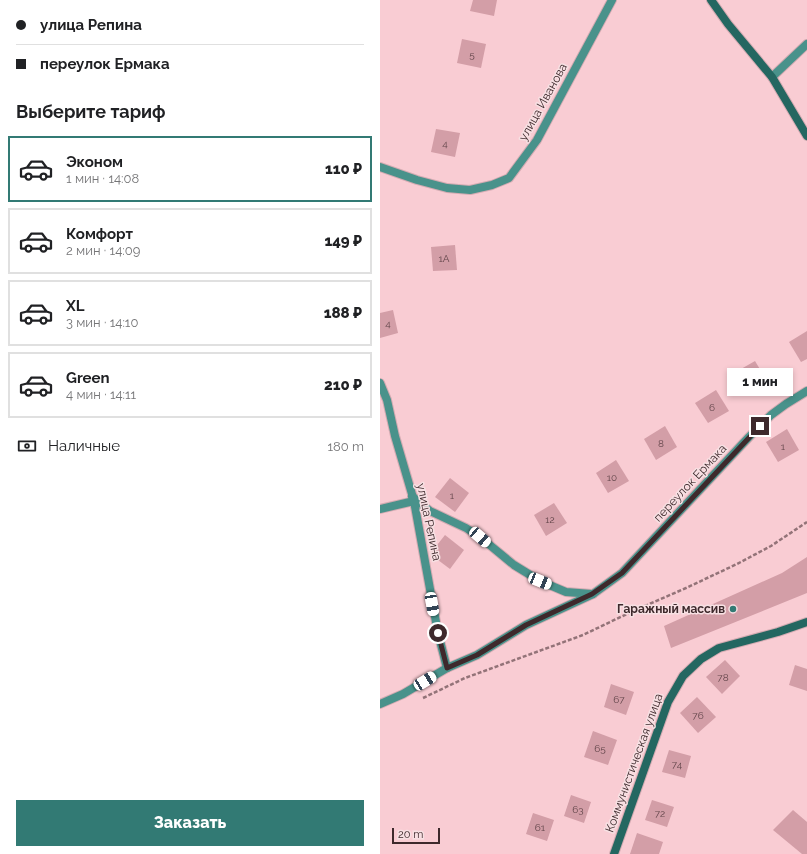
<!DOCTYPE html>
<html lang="ru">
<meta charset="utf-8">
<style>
body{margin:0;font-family:Raleway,sans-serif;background:#f2f2f2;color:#202124;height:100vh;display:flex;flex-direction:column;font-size:15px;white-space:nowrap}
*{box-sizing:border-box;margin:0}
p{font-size:13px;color:#757577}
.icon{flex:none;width:22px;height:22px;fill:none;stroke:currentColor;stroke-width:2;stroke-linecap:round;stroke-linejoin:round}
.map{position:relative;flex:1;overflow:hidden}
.sheet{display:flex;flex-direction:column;background:#fff;width:380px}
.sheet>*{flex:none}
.top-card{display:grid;align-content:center;height:88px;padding:0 16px;background:#fff}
.scale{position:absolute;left:12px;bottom:10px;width:48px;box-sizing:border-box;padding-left:4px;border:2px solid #3e292c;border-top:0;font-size:11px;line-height:14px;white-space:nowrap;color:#3e292c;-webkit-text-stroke:3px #f7e0e3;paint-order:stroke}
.end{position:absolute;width:18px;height:18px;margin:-9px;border:5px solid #3e292c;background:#fff;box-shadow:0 0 0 2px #fff}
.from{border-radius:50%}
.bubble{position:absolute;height:28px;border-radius:0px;background:#fff;box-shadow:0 2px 6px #0003;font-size:13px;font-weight:800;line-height:28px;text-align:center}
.car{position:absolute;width:12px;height:24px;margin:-12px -6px;border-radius:5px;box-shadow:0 0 3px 1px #0007;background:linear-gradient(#fff 24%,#345 0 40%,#fff 0 76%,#345 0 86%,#fff 0)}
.top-card b{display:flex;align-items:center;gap:14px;height:38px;font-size:15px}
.top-card b+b{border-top:1px solid #e0e0e0}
.top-card i{width:10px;height:10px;background:#202124}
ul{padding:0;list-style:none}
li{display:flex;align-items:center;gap:12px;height:66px;margin:0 8px 6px;padding:0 8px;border:2px solid #e0e0e0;border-radius:0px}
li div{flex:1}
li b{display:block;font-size:15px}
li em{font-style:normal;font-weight:800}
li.active{border-color:#327a74}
li>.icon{width:36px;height:36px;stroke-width:1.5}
h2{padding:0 16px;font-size:18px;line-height:48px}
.pay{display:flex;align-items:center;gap:10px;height:44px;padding:0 16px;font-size:15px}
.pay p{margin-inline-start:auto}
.action{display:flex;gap:8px;margin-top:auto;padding:8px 16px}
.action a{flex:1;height:46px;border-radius:0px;background:#327a74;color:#fff;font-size:16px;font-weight:800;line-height:46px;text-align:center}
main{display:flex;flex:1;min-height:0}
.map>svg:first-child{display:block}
.building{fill:#d39ea7}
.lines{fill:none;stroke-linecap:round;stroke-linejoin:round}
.lane-casing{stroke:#d4abb2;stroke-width:10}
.street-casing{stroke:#d4abb2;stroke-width:10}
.secondary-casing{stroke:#d4abb2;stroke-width:10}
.path{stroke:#937378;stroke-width:2.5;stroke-dasharray:4 2;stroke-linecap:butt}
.lane{stroke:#49928b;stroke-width:8}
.street{stroke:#49928b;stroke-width:8}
.secondary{stroke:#246761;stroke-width:8}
.route{stroke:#3e292c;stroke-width:5}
.poi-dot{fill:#327a74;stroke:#f7e0e3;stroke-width:1.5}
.labels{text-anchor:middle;stroke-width:3;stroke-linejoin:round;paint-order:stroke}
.number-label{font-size:10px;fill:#63464b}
.street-label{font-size:12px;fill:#3e292c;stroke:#f7e0e3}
.poi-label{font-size:12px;font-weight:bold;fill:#3e292c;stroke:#f7e0e3;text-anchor:end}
</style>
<main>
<section class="sheet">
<div class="top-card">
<b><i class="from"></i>улица Репина</b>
<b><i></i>переулок Ермака</b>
</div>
<h2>Выберите тариф</h2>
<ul>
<li class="active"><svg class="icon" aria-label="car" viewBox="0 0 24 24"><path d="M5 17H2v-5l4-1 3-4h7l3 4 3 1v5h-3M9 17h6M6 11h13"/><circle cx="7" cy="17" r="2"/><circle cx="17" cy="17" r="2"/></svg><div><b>Эконом</b><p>1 мин · 14:08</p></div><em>110 ₽</em></li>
<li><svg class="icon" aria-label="car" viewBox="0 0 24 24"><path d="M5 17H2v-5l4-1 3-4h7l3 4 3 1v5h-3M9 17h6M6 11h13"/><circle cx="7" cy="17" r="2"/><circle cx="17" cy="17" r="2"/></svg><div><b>Комфорт</b><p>2 мин · 14:09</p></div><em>149 ₽</em></li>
<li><svg class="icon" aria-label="car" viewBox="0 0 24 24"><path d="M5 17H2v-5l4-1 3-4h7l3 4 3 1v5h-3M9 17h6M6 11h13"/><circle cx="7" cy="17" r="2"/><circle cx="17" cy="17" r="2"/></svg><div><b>XL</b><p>3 мин · 14:10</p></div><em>188 ₽</em></li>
<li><svg class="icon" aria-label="car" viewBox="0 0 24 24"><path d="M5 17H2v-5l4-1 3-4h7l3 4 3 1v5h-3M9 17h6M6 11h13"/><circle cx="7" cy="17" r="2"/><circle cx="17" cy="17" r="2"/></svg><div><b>Green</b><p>4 мин · 14:11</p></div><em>210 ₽</em></li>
</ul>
<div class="pay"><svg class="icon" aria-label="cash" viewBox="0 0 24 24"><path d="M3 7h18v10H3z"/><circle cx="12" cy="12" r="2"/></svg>Наличные<p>180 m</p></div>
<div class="action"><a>Заказать</a></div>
</section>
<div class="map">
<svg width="427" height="854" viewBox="0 0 427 854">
<rect width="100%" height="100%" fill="#f9ccd3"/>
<g class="building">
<polygon points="93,0 117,0 114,16 90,11"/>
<polygon points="82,39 106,44 101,68 77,63"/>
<polygon points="56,129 80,133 75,157 51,152"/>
<polygon points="75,245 77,270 53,271 51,247"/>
<polygon points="13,310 18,333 0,338 0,313"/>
<polygon points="427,331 427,359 421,362 409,342"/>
<polygon points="375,361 387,381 367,394 354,373"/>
<polygon points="336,390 349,411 328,423 315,403"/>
<polygon points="285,426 297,447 276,460 264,439"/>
<polygon points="407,429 419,450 398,462 386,442"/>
<polygon points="236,460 249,481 228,493 216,473"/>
<polygon points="70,478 89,493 75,512 55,497"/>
<polygon points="174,503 187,523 166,536 154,515"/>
<polygon points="65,535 84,550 70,569 50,554"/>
<polygon points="427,557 427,593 291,648 284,626 402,573"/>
<polygon points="345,660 360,676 342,694 326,677"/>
<polygon points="415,665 427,669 427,691 409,685"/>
<polygon points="231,684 254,692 246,715 224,707"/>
<polygon points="317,697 336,717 318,733 300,713"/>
<polygon points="213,731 237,740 228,765 204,757"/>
<polygon points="289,750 311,756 305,778 282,772"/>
<polygon points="191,795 211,802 204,823 184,816"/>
<polygon points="272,800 294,807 287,827 265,820"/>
<polygon points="413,810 427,822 427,854 422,854 393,830"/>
<polygon points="153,813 174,820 167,841 146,834"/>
<polygon points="257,833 283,842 279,854 250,854"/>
</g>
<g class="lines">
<g class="lane-casing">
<g id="lane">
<polyline points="392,77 427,44"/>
<polyline points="32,496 50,511 86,528 100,537 134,565 160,581 186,592 212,594"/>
<polyline points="0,509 34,501"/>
<polyline points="0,704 23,694 67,668 97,655 146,625 213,594"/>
</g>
</g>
<g class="street-casing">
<g id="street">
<polyline points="0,167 37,180 67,188 90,190 112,185 129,178 157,140 232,0"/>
<polyline points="0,383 7,400 15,436 34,501 58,633 67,668"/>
<polyline points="213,594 242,573 369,437 391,415 406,404 427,391"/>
</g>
</g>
<g class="secondary-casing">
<g id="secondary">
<polyline points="331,0 348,24 392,77 427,136"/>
<polyline points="234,854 288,702 303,676 321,659 339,648 398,632 427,622"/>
</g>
</g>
<polyline class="path" points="43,698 85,678 203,635 251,612 306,588 357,564 391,546 427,522"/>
<use href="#lane" class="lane"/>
<use href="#street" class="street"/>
<use href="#secondary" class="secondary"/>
</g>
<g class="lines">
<polyline class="route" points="58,633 67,668 97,655 146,625 212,594 242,573 380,426"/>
</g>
<circle class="poi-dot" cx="353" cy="609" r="4"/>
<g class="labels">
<g class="number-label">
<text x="92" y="58">5</text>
<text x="65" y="147">4</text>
<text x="64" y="262">1А</text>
<text x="8" y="327">4</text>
<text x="332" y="411">6</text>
<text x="281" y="447">8</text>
<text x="403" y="450">1</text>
<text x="232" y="481">10</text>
<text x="72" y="499">1</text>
<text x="170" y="523">12</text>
<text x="343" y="681">78</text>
<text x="239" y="703">67</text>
<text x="318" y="719">76</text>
<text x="220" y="752">65</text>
<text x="297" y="768">74</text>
<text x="198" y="813">63</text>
<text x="280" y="817">72</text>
<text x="160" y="831">61</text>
</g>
<g class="street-label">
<text transform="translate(163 102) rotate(-61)" y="4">улица Иванова</text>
<text transform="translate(310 483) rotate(-47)" y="4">переулок Ермака</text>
<text transform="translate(49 522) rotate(78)" y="4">улица Репина</text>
<text transform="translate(254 763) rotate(-70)" y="4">Коммунистическая улица</text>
</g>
<g class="poi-label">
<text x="345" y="613">Гаражный массив</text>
</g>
</g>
</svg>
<div class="scale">20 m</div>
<i class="end from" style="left:58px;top:633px"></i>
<i class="end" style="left:380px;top:426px"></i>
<div class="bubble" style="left:347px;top:368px;width:66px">1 мин</div>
<i class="car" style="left:100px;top:537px;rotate:131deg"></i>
<i class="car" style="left:160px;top:581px;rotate:112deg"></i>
<i class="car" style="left:52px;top:604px;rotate:170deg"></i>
<i class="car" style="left:45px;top:681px;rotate:59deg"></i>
</div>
</main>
